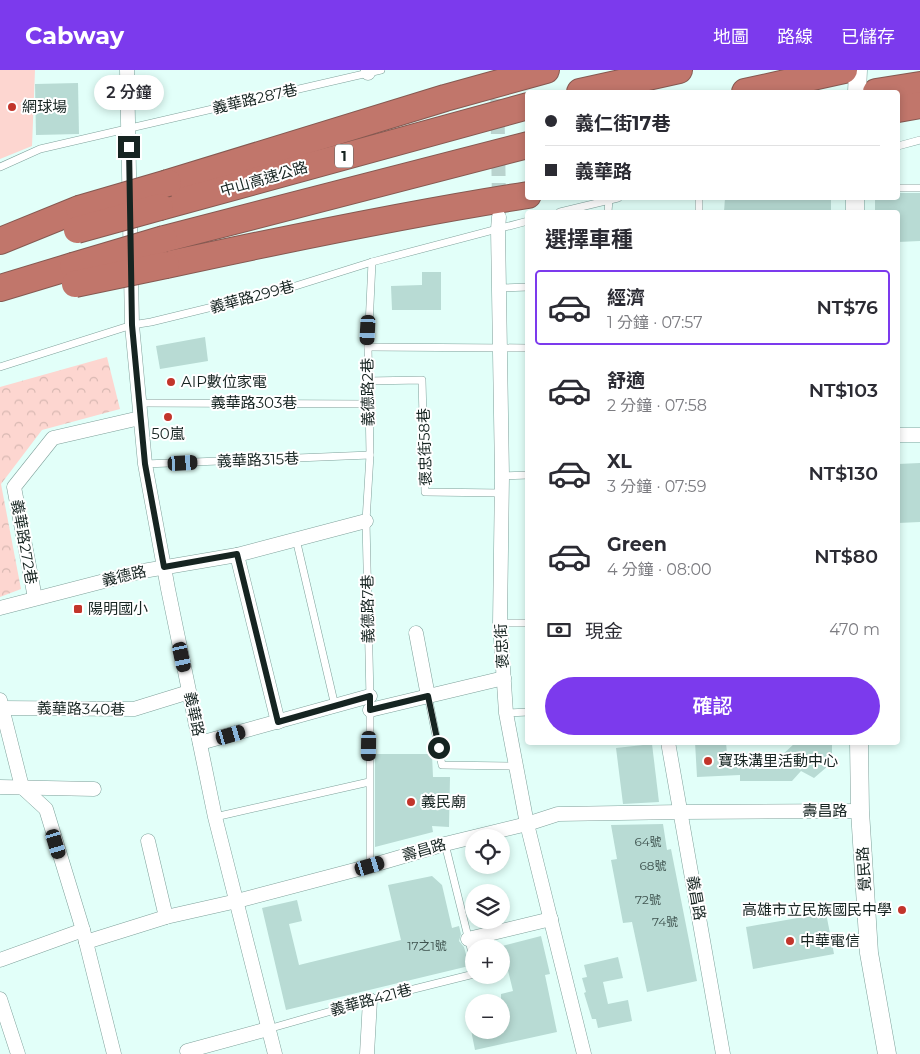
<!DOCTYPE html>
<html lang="zh-TW">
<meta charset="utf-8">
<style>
body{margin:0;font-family:Montserrat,"Noto Sans TC",sans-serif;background:#f7f7f7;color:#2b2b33;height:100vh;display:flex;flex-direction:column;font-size:19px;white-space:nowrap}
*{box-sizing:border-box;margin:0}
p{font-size:16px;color:#7c7c81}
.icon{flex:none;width:28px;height:28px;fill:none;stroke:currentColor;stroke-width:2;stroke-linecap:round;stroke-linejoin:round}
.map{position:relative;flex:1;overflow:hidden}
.panel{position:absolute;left:525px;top:140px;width:375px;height:535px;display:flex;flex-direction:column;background:#fff;border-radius:5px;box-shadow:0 2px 8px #0003}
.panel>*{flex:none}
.guide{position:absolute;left:525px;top:20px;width:375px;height:110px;border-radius:5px;box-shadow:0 2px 8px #0003;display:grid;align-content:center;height:110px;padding:0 20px;background:#fff}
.tools{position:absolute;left:465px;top:759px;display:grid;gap:10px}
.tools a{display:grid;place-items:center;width:45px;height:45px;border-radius:50%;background:#fff;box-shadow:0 2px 8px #0003;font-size:25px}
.end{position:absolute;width:22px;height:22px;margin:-11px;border:6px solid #162421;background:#fff;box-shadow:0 0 0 2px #fff}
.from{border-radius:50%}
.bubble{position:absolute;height:35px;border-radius:18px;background:#fff;box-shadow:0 2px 8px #0003;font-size:16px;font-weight:600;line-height:35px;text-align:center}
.car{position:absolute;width:15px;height:30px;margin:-15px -8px;border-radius:6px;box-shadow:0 0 4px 1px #0007;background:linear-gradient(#222 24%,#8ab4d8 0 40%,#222 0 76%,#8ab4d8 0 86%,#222 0)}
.guide b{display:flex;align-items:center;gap:18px;height:48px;font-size:19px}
.guide b+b{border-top:1px solid #e1e1e2}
.guide i{width:12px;height:12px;background:#2b2b33}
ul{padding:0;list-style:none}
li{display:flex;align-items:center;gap:15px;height:75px;margin:0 10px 8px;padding:0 10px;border:2px solid transparent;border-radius:5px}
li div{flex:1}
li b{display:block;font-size:19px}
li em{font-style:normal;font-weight:600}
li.current{border-color:#7c3aed}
li>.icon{width:45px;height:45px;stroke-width:1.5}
h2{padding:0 20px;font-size:22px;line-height:60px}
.pay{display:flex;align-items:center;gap:12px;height:55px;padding:0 20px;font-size:19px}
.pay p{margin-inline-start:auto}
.primary-button{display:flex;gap:10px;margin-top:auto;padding:10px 20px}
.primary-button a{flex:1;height:58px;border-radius:30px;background:#7c3aed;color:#fff;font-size:20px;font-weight:600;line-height:58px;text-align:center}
header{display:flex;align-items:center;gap:30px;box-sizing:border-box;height:70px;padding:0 25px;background:#7c3aed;color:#fff}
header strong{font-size:24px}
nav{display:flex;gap:28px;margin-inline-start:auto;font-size:18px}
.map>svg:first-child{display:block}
.green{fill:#fdd6d0}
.park{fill:url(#park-crowns)}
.building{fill:#b8dbd4}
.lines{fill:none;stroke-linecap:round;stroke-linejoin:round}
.minor-tunnel{stroke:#b9d3ce;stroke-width:14;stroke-dasharray:14 7;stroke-linecap:butt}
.service-casing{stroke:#7fa19b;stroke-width:8}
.minor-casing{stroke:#7fa19b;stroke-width:15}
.tertiary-casing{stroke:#7fa19b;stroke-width:19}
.motorway-casing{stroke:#855951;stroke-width:28}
.service{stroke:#fff;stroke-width:7}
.minor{stroke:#fff;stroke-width:14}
.tertiary{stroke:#fff;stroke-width:18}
.motorway{stroke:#c1766b;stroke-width:26}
.motorway-bridge-casing{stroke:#855951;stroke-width:28;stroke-linecap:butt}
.motorway-bridge{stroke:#c1766b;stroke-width:26}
.route{stroke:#162421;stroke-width:6}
.poi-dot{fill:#c2352b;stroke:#fff;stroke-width:2}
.labels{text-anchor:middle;stroke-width:4;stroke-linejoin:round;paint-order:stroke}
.number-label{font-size:12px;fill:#3e524e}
.shield{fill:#fff;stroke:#5c6664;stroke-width:1}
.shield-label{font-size:14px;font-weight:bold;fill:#162421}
.street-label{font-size:15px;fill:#162421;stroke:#fff}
.poi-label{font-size:15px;fill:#162421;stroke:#fff;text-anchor:start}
</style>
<header>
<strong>Cabway</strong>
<nav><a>地圖</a><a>路線</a><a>已儲存</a></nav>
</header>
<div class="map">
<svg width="920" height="984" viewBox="0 0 920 984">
<defs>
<pattern id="park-crowns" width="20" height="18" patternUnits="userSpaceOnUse" patternTransform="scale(1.25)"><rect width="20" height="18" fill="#fdd6d0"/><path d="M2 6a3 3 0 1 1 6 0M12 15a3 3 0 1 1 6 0" fill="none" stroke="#d8b8b2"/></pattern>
</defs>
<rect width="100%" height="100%" fill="#e2fff9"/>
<polygon class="green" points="0,0 35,0 32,76 0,89"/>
<polygon class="park" points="107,287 120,339 42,360 1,414 21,519 0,527 0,317"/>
<g class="building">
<polygon points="78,13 79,64 36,65 35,14"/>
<polygon points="898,123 920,123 920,171 898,172 898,142 875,142 875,128 898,128"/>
<polygon points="725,128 831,128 831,142 724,142"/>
<polygon points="422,202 441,202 441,240 392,240 391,216 422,215"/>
<polygon points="205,267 208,291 160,299 156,276"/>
<polygon points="920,393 920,452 898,453 898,394"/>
<polygon points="695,672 726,672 727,684 780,687 796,672 832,672 832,685 820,689 828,696 814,708 801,701 792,711 740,711 740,705 697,707"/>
<polygon points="652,674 659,732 623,734 616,678"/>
<polygon points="375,684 432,684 433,707 450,707 449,757 432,756 433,762 375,777"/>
<polygon points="663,754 667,780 671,779 697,911 647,922 632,852 623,853 611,790 617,789 611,755"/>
<polygon points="432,806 442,815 452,858 459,856 461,864 459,871 464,877 469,896 286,940 262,838 297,830 302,851 289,854 299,895 401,870 388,815"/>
<polygon points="826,843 834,884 753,899 746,857"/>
<polygon points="541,866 550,904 545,905 557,962 475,980 471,960 501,960 501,924 513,921 502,876"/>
<polygon points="618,887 623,908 603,912 608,934 628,930 632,951 598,958 596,949 592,949 584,923 586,922 582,908 587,907 584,895"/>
</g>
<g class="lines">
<polyline class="minor-tunnel" points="497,8 499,134"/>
<g class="service-casing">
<g id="service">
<polyline points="898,76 920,70"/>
<polyline points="0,97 40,79 381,0"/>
<polyline points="898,118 920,118"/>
<polyline points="699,128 699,142"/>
<polyline points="560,142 618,128"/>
<polyline points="608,142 609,130"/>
<polyline points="500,218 528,217"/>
<polyline points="368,277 528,278"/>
<polyline points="0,297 132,255 151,252 286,219 372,192 528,151"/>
<polyline points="367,311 422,310 425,422 502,423"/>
<polyline points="139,333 368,334"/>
<polyline points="145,394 370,385"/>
<polyline points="502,406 528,405"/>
<polyline points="296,469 335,636"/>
<polyline points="500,553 528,553"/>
<polyline points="428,626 442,695 516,696"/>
<polyline points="370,629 366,451 370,385 368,277 372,192"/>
<polyline points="370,639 370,796"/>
<polyline points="506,643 528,642"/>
<polyline points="215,747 369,712"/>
<polyline points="445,774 474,891"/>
<polyline points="268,959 370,930 474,904"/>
</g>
</g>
<g class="minor-casing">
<g id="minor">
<polyline points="127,0 132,255 145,394 168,519 215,747 275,984"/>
<polyline points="368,0 368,3"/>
<polyline points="499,147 498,159 502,406 500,553 506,643 527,754 584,984"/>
<polyline points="898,365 920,365"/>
<polyline points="237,485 278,652"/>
<polyline points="35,528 14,417 53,368 140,348"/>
<polyline points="0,538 143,501 237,485 366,451"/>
<polyline points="416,563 428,626"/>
<polyline points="0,630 22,717 46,739 83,860 114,984"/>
<polyline points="0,638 134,639 189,622"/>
<polyline points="370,640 504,608"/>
<polyline points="668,672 723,984"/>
<polyline points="200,673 370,626"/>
<polyline points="0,717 94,719"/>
<polyline points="148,771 166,847"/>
<polyline points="468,869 551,849"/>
<polyline points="86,872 166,847 237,831 370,796 445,774 527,754 558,744 681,742 860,741"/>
<polyline points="0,890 83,860"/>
<polyline points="0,929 18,984"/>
<polyline points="187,981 268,959"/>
<polyline points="367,984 370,930"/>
</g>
</g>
<g class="tertiary-casing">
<g id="tertiary">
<polyline points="857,22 858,0"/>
<polyline points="855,128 855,142"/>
<polyline points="859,672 860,741 869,883 887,984"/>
</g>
</g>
<g class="motorway-casing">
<g id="motorway">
<polyline points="580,22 679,0"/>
<polyline points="745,22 844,0"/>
<polyline points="876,22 920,15"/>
<polyline points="898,39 920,35"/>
<polyline points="168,113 445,28 546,0"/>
<polyline points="160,137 528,36"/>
<polyline points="164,169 528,75"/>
<polyline points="0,171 79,139"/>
<path d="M166,195C286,169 406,144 528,125"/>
<polyline points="0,218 73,196"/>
</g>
</g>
<use href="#service" class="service"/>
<use href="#minor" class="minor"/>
<use href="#tertiary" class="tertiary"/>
<use href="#motorway" class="motorway"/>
<g class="motorway-bridge-casing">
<g id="motorway-bridge">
<polyline points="79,139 168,113"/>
<polyline points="77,160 160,137"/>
<polyline points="73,196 164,169"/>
<polyline points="75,214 166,195"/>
</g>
</g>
<use href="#motorway-bridge" class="motorway-bridge"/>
</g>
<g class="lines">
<polyline class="route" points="129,77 132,255 145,394 164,497 237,484 278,652 370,626 370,640 428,626 439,678"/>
</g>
<g class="poi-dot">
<circle cx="12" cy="37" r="5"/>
<circle cx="171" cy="312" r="5"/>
<circle cx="168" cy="347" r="5"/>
<rect x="73" y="534" width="10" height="10" rx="2.5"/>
<circle cx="708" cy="691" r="5"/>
<circle cx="411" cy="732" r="5"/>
<circle cx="902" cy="840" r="5"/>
<circle cx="790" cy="871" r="5"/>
</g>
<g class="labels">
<g class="number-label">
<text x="648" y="776">64號</text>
<text x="653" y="800">68號</text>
<text x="648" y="834">72號</text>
<text x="665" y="856">74號</text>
<text x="427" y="880">17之1號</text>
</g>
<rect class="shield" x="335" y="74.5" width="18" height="23" rx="4"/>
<g class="shield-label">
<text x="344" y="91">1</text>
</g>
<g class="street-label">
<text transform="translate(255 29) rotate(-13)" y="5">義華路287巷</text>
<text transform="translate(264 109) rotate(-16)" y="5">中山高速公路</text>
<text transform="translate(252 227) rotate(-15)" y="5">義華路299巷</text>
<text transform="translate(368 322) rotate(-91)" y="5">義德路2巷</text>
<text x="254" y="338">義華路303巷</text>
<text transform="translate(425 377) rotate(-92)" y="5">褒忠街58巷</text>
<text transform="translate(258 390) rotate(-2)" y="5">義華路315巷</text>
<text transform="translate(24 472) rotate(80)" y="5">義華路272巷</text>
<text transform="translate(124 506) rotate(-13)" y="5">義德路</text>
<text transform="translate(368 539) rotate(-91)" y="5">義德路7巷</text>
<text transform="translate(502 576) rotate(-93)" y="5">褒忠街</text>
<text transform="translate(81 639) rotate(1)" y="5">義華路340巷</text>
<text transform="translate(194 644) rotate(78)" y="5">義華路</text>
<text x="825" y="746">壽昌路</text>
<text transform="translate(424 780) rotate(-16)" y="5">壽昌路</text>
<text transform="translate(864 799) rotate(-93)" y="5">覺民路</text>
<text transform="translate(696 828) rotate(80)" y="5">義昌路</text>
<text transform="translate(371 930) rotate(-15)" y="5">義華路421巷</text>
</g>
<g class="poi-label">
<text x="22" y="42">網球場</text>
<text x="181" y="317">AIP數位家電</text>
<text x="168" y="369" text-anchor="middle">50嵐</text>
<text x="88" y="544">陽明國小</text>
<text x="718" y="696">寶珠溝里活動中心</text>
<text x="421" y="737">義民廟</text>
<text x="892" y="845" text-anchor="end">高雄市立民族國民中學</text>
<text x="800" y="876">中華電信</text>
</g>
</g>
</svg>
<div class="tools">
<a><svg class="icon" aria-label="locate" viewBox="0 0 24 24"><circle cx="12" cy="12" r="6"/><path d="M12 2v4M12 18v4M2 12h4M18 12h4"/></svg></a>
<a><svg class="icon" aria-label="layers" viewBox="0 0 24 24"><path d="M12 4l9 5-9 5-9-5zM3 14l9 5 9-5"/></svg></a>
<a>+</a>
<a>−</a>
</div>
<i class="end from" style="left:439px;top:678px"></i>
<i class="end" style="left:129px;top:77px"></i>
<div class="bubble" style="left:94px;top:5px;width:70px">2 分鐘</div>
<i class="car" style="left:368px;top:260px;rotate:183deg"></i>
<i class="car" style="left:183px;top:393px;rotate:87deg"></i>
<i class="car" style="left:182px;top:587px;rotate:168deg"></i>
<i class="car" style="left:231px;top:665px;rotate:74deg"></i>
<i class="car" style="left:369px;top:676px;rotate:181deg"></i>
<i class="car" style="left:56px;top:774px;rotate:163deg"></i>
<i class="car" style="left:370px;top:796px;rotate:73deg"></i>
<div class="guide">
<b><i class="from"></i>義仁街17巷</b>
<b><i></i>義華路</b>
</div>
<section class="panel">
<h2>選擇車種</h2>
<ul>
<li class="current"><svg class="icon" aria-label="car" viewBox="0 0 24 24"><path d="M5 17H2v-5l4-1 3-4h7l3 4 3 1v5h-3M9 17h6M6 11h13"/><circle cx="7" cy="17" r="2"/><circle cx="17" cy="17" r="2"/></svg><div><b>經濟</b><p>1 分鐘 · 07:57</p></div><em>NT$76</em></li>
<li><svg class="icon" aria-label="car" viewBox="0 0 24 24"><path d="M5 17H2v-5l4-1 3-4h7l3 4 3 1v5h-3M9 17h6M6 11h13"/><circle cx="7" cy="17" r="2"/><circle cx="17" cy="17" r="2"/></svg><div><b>舒適</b><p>2 分鐘 · 07:58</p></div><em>NT$103</em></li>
<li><svg class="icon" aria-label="car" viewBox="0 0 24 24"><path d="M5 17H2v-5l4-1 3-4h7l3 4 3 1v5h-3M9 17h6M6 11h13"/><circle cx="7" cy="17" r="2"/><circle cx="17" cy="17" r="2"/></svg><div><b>XL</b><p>3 分鐘 · 07:59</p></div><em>NT$130</em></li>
<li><svg class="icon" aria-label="car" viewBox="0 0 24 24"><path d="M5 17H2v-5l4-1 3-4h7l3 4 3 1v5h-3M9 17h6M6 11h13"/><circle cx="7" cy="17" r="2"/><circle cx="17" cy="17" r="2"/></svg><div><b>Green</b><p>4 分鐘 · 08:00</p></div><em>NT$80</em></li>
</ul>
<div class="pay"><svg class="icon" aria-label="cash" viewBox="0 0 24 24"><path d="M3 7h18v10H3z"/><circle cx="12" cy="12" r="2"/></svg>現金<p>470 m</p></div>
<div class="primary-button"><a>確認</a></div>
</section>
</div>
